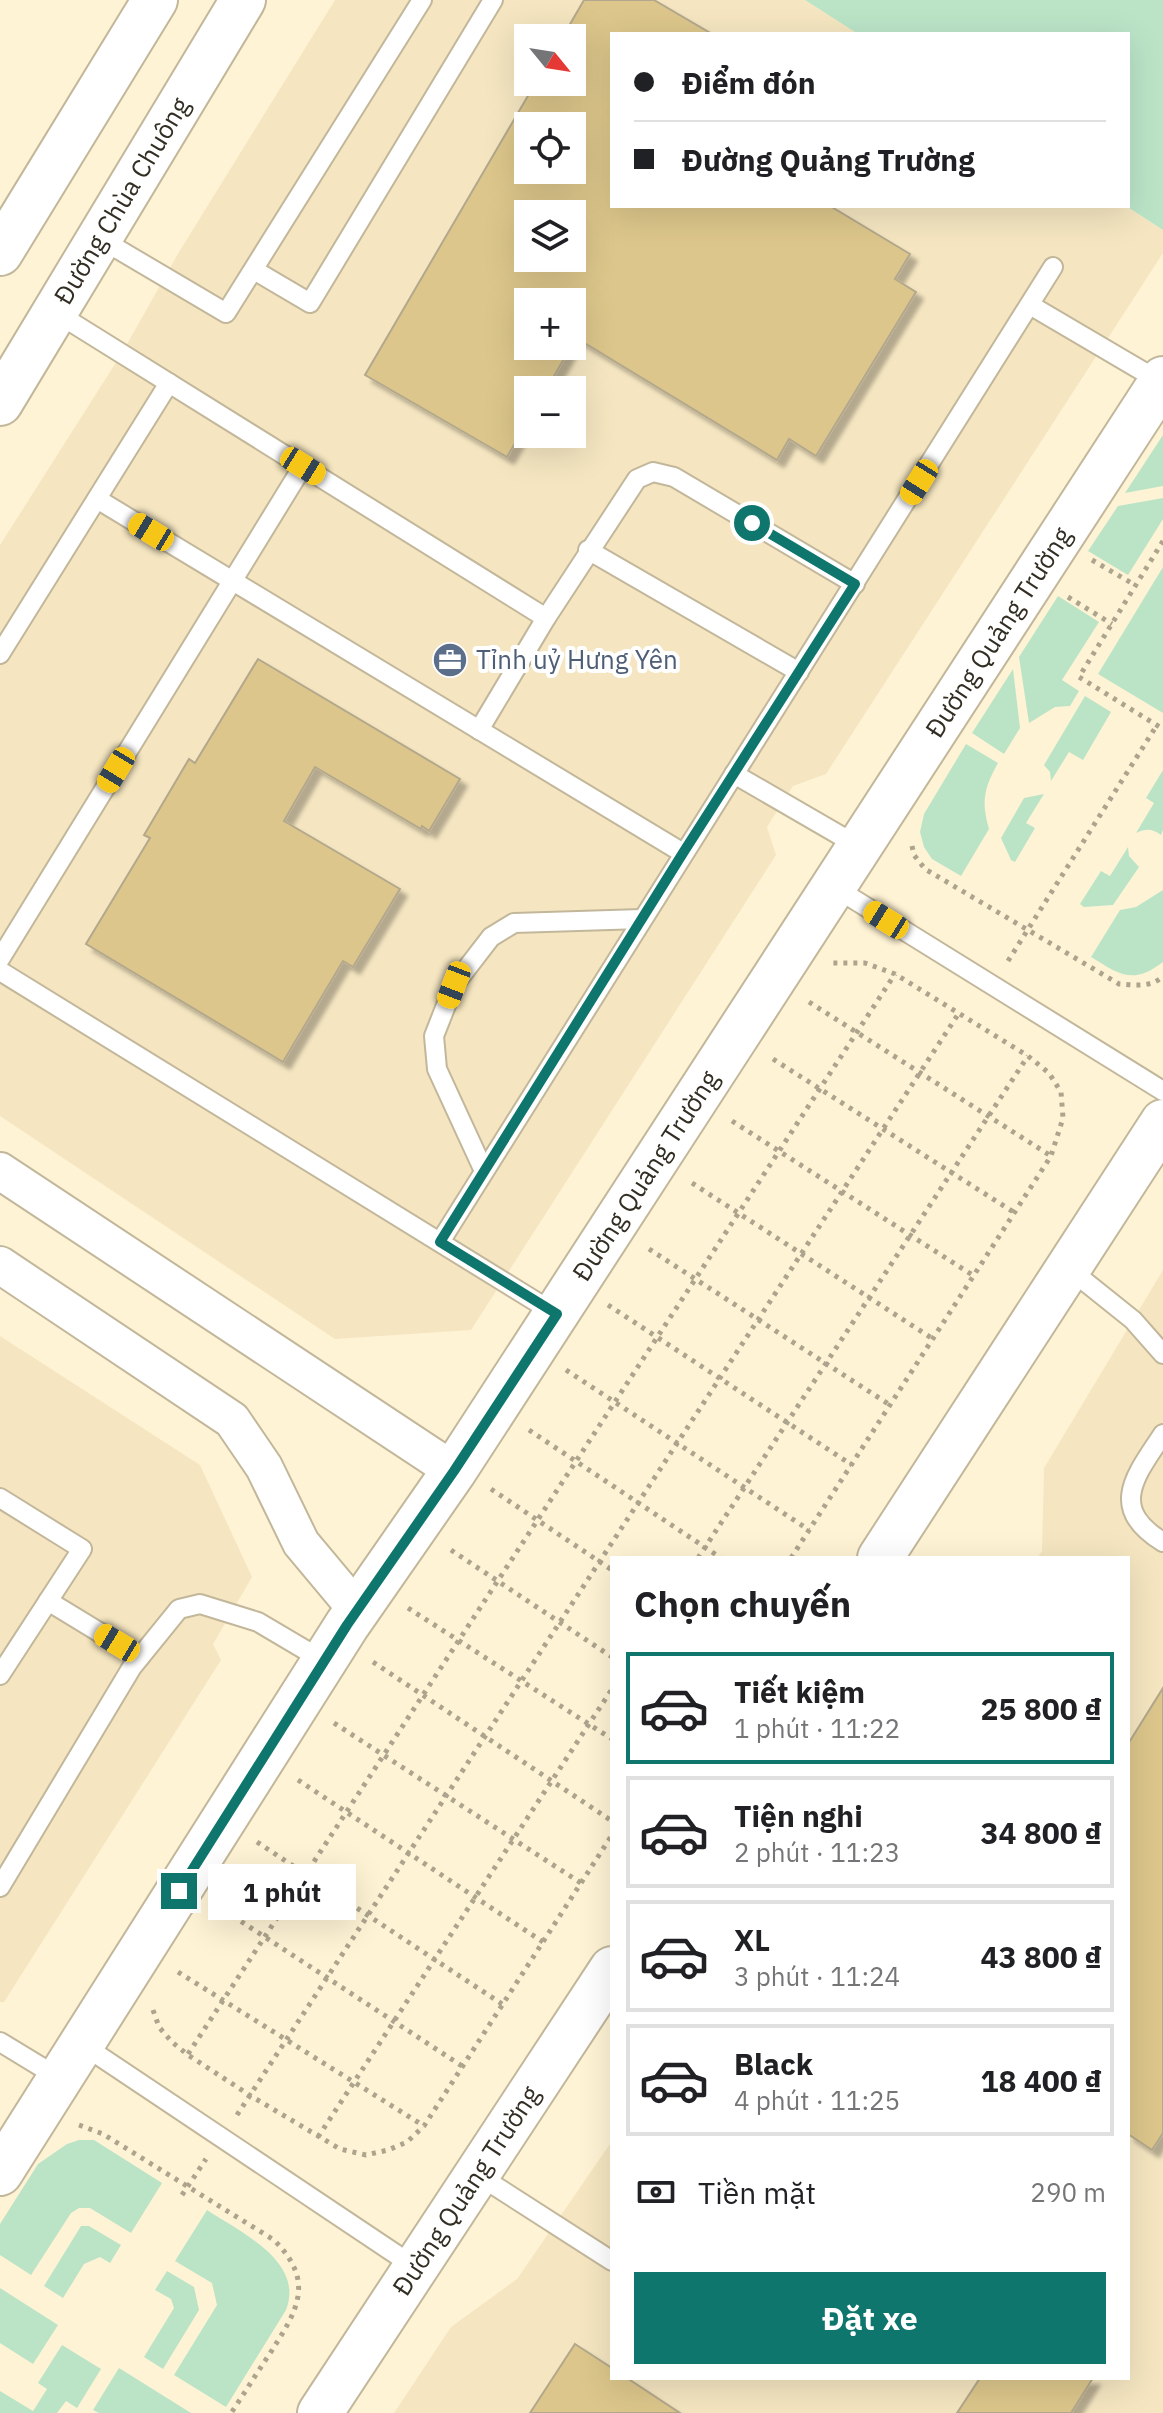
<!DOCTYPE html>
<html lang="vi">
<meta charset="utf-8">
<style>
body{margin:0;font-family:"IBM Plex Sans",sans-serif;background:#f6f6f6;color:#202124;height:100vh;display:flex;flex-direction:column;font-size:30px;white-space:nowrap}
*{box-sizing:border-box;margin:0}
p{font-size:26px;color:#757577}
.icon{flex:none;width:44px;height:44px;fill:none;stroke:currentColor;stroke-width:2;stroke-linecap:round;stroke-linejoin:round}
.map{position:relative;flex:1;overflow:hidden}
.details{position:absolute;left:610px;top:1556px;width:520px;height:824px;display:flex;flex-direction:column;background:#fff;border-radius:0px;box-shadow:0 8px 32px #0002}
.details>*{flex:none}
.banner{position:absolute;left:610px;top:32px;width:520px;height:176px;border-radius:0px;box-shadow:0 8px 32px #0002;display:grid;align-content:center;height:176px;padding:0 24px;background:#fff}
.needle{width:52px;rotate:120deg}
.tools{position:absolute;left:514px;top:24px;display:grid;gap:16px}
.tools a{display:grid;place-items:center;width:72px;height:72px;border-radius:0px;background:#fff;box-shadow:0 8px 32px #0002;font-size:40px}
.end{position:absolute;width:36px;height:36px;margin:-18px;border:10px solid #0f766e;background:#fff;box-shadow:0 0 0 4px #fff}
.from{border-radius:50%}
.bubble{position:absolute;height:56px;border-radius:0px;background:#fff;box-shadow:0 8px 32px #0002;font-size:26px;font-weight:700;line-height:56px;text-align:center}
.car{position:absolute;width:24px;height:48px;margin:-24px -12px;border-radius:10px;box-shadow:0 0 6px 2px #0007;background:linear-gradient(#f5c518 24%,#345 0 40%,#f5c518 0 76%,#345 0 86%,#f5c518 0)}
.banner b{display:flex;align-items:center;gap:28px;height:76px;font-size:30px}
.banner b+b{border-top:2px solid #e0e0e0}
.banner i{width:20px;height:20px;background:#202124}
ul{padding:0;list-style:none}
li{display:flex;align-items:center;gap:24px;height:112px;margin:0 16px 12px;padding:0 8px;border:4px solid #e0e0e0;border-radius:0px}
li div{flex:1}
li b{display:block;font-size:30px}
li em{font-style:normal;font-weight:700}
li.selected{border-color:#0f766e}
li>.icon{width:72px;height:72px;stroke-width:1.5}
h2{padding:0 24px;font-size:36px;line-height:96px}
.pay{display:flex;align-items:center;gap:20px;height:88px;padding:0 24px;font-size:30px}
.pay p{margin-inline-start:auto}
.cta{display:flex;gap:16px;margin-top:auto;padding:16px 24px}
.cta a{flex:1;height:92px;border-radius:0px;background:#0f766e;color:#fff;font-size:32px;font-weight:700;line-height:92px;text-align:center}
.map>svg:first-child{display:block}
.built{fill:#f5e6c1;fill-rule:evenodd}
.green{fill:#bbe4c7}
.building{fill:#dcc68b;stroke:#b3a88c;stroke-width:2;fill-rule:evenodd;filter:url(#shadow)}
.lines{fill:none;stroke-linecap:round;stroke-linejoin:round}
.service-casing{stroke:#c2b79a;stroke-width:22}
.minor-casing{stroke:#c2b79a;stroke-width:40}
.tertiary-casing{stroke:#c2b79a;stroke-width:48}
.secondary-casing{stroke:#c2b79a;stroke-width:48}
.path{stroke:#ada48e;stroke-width:5;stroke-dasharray:4 6;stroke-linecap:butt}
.service{stroke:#fff;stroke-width:18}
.minor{stroke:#fff;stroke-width:36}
.tertiary{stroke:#fff;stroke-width:44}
.secondary{stroke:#fff;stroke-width:44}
.route{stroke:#0f766e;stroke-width:10}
.labels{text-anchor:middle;stroke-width:8;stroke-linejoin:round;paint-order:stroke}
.street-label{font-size:26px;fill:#332e23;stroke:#fff}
.service-label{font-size:26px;fill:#4e5e75;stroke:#fff;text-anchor:start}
</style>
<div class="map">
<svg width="1163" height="2413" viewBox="0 0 1163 2413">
<defs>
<filter id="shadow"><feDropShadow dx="7" dy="7" stdDeviation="2" flood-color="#0004"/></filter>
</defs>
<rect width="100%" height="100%" fill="#fff3d5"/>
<g class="built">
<path d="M335,0H805L858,34H612V206H1126L1163,230V253L826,774L793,786L767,827L776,855L471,1330L335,1339L0,1116V545L122,353L179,252ZM528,38H572V82H528ZM528,126H572V170H528ZM528,214H572V258H528ZM528,302H572V346H528ZM528,390H572V434H528Z"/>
<polygon points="1163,1270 1163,2413 394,2413 451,2327 517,2279 612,2141 612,2378 1128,2378 1128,1558 1037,1558 1042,1551 1044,1468"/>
<polygon points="0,1336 200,1465 252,1577 213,1644 221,1660 4,2002 0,2002"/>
</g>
<g class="green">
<polygon points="805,0 1163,0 1163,230 1126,206 1128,206 1128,34 858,34"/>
<polygon points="1163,435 1163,486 1125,493"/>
<polygon points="1163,498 1163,519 1128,575 1088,551 1118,506"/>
<polygon points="1163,567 1163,713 1098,674"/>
<polygon points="1058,596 1099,622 1062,680 1079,691 1070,706 1055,707 1029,723 1019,657"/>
<polygon points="1013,669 1020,728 1004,754 972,733"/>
<polygon points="1085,696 1111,712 1083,760 1069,752 1051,781 1050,772 1044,765"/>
<path d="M966,744L998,763C984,788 981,802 989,829L961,876L932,859L924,847L920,832L924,814Z"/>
<path d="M1163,770V830L1161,835C1151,828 1146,829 1136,833L1154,803L1146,798Z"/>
<polygon points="1044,794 1026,823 1035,828 1015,862 1011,860 1001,838 1024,798"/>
<polygon points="1128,847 1129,856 1139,867 1113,905 1084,907 1080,904 1101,871 1110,876"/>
<path d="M1163,890V962C1133,985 1120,975 1091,957L1120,910L1136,907Z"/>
<polygon points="79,2140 94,2140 162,2183 131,2233 90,2208 79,2208 71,2213 31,2275 0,2255 0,2224 38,2164 67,2144"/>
<path d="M207,2210C240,2232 305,2261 286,2310L226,2407L174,2375L217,2305L212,2283L175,2261Z"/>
<polygon points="81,2226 89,2226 121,2245 110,2263 100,2257 84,2264 63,2298 44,2286"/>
<polygon points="167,2271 194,2287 199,2310 163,2369 144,2357 174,2308 171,2299 155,2290"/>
<polygon points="0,2288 58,2325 33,2364 0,2343"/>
<polygon points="62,2345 101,2369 77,2408 66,2401 57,2413 0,2413 0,2391 33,2411 47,2389 38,2383"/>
<polygon points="119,2368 191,2413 99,2413 93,2410"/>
</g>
<g class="building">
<path d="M584,0H654L712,34H612V206H830L910,254L895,279L916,292L816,456L789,439L777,460L576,338L546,390H528V421L507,457L365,375L536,82H572V38H562ZM528,126H572V170H528ZM528,214H572V258H528ZM528,302H572V346H528Z"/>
<polygon points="258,659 460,779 429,831 422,826 421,829 315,767 284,821 400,889 353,967 343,961 283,1062 86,944 150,838 144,835 189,759 195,763"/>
<polygon points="1163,1688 1163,2133 1152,2150 1128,2134 1128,1744"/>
<polygon points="575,2344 612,2368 612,2378 627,2378 680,2413 530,2413"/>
<polygon points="980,2378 1093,2378 1071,2413 957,2413"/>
</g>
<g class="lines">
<g class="service-casing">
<g id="service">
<polyline points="99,238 226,313 422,0"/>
<polyline points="254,270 310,303 493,0"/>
<polyline points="1030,305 1161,382"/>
<polyline points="55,312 546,618"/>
<polyline points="97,499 683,853"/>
<polyline points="588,550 799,672"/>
<polyline points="0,654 169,383"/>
<polyline points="479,730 546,618 637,479 653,472 674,477 855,584"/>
<polyline points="734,774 860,847"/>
<polyline points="834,887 1163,1091"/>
<polyline points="0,959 303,466"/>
<polyline points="0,971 556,1314"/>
<polyline points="484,1171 437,1069 434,1036 454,985 491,937 514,923 642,919"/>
<polyline points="440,1242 1053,267"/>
<polyline points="1068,1268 1133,1320 1163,1354"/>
<path d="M1163,1434C1136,1475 1107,1508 1163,1542"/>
<polyline points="0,1498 82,1549 0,1675"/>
<polyline points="48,1601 140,1657"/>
<polyline points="0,1887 132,1667 179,1609 200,1604 258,1622 324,1661"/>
<polyline points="0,2042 61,2079"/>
<polyline points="83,2045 415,2267"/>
<polyline points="478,2175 612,2261"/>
</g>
</g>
<g class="minor-casing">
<g id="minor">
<polyline points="0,1171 454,1471"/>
<polyline points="0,1265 232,1420 264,1467 301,1543 357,1610"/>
</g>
</g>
<g class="tertiary-casing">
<g id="tertiary">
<polyline points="880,1558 1163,1122"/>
<path id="s1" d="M0,2173L347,1625L454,1471L1163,379"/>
<path id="s2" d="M320,2413L612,1969"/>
</g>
</g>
<g class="secondary-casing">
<g id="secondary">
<polyline points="0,253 155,0"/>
<path id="s3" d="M0,403L243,0"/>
</g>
</g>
<g class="path">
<polyline points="1163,541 1079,677 1163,729"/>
<polyline points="1092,560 1135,585"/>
<polyline points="1068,597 1112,624"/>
<path d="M912,846L914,855L925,869L1119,984C1133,985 1152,988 1163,976"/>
<polyline points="1008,961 1157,725"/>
<polyline points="809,1002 1051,1156"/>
<polyline points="773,1059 1015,1213"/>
<polyline points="732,1121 974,1276"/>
<polyline points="692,1183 933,1339"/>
<polyline points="649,1249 890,1405"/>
<polyline points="608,1305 852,1465"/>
<polyline points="566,1370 809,1530"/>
<polyline points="529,1430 721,1558"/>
<polyline points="491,1489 612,1570"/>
<polyline points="451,1550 612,1657"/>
<polyline points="698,1558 1028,1056"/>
<polyline points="791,1558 1051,1156 1063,1118 1061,1092 1049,1073 1028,1056 895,974 865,963 832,963"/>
<polyline points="408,1608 612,1739"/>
<polyline points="373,1662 612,1821"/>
<polyline points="334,1723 581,1883"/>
<polyline points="298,1780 543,1942"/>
<polyline points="257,1842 502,2004"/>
<polyline points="216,1905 462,2066"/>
<polyline points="178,1972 424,2126"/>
<polyline points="153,2010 159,2027 172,2042 188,2055 251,2096 340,2149 366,2155 388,2150 407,2142 424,2126 612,1835"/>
<polyline points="188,2054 895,974"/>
<polyline points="237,2115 959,1013"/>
<path d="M79,2125L103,2134L274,2240C317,2283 296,2312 269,2355C256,2374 244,2394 231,2413"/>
<polyline points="318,2137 612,1689"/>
<polyline points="182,2195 206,2159"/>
</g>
<use href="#service" class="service"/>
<use href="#minor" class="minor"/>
<use href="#tertiary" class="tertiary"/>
<use href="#secondary" class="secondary"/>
</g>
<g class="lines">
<polyline class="route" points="179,1891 347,1625 454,1471 557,1314 440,1242 683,853 855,584 752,523"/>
</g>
<defs>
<g id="office-disc" transform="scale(1.8)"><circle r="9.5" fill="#5c6f8a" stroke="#fff"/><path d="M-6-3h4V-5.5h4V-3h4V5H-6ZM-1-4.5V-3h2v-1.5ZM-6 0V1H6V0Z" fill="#fff"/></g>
</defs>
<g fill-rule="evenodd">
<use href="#office-disc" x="450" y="660"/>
</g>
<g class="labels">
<g class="street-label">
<text dy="9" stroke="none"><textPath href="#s3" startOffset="236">Đường Chùa Chuông</textPath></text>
<text dy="9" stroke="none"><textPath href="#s1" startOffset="1836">Đường Quảng Trường</textPath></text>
<text dy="9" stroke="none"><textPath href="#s1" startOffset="1188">Đường Quảng Trường</textPath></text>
<text dy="9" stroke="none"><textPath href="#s2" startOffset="266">Đường Quảng Trường</textPath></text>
</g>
<g class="service-label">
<text x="476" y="669">Tỉnh uỷ Hưng Yên</text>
</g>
</g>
</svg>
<div class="tools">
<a><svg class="needle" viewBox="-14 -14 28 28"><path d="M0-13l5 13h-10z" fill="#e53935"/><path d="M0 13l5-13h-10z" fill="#757577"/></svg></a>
<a><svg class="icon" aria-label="locate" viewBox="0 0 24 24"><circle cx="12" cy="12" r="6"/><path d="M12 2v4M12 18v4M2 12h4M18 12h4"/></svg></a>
<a><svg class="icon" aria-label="layers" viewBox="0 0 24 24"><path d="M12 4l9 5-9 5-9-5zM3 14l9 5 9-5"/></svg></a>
<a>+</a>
<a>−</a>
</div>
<i class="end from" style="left:752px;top:523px"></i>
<i class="end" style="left:179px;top:1891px"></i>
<div class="bubble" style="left:208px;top:1864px;width:148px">1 phút</div>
<i class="car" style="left:303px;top:466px;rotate:122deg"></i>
<i class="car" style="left:919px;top:482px;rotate:212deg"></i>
<i class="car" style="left:151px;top:532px;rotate:301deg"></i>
<i class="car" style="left:116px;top:770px;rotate:211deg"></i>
<i class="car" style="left:886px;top:920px;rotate:302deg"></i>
<i class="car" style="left:454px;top:985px;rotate:201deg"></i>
<i class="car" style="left:117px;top:1643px;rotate:301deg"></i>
<div class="banner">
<b><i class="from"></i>Điểm đón</b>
<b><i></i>Đường Quảng Trường</b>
</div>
<section class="details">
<h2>Chọn chuyến</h2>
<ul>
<li class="selected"><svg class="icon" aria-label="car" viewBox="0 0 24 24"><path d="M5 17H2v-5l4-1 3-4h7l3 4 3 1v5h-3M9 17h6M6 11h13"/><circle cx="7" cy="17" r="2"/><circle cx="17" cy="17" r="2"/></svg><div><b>Tiết kiệm</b><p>1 phút · 11:22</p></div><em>25 800 ₫</em></li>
<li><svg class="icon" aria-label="car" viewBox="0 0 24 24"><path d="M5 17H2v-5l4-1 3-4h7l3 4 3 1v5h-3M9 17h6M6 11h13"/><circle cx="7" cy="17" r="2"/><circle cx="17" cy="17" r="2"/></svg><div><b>Tiện nghi</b><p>2 phút · 11:23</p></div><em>34 800 ₫</em></li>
<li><svg class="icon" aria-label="car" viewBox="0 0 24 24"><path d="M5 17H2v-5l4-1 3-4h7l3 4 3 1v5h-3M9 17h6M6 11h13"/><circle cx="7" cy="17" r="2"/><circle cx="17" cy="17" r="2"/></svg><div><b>XL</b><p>3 phút · 11:24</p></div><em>43 800 ₫</em></li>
<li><svg class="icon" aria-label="car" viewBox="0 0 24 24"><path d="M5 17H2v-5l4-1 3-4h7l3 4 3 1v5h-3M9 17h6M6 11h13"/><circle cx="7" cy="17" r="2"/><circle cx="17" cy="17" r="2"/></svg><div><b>Black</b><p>4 phút · 11:25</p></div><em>18 400 ₫</em></li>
</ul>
<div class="pay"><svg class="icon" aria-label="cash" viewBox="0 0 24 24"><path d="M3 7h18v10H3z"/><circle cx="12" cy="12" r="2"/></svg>Tiền mặt<p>290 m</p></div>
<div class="cta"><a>Đặt xe</a></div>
</section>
</div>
